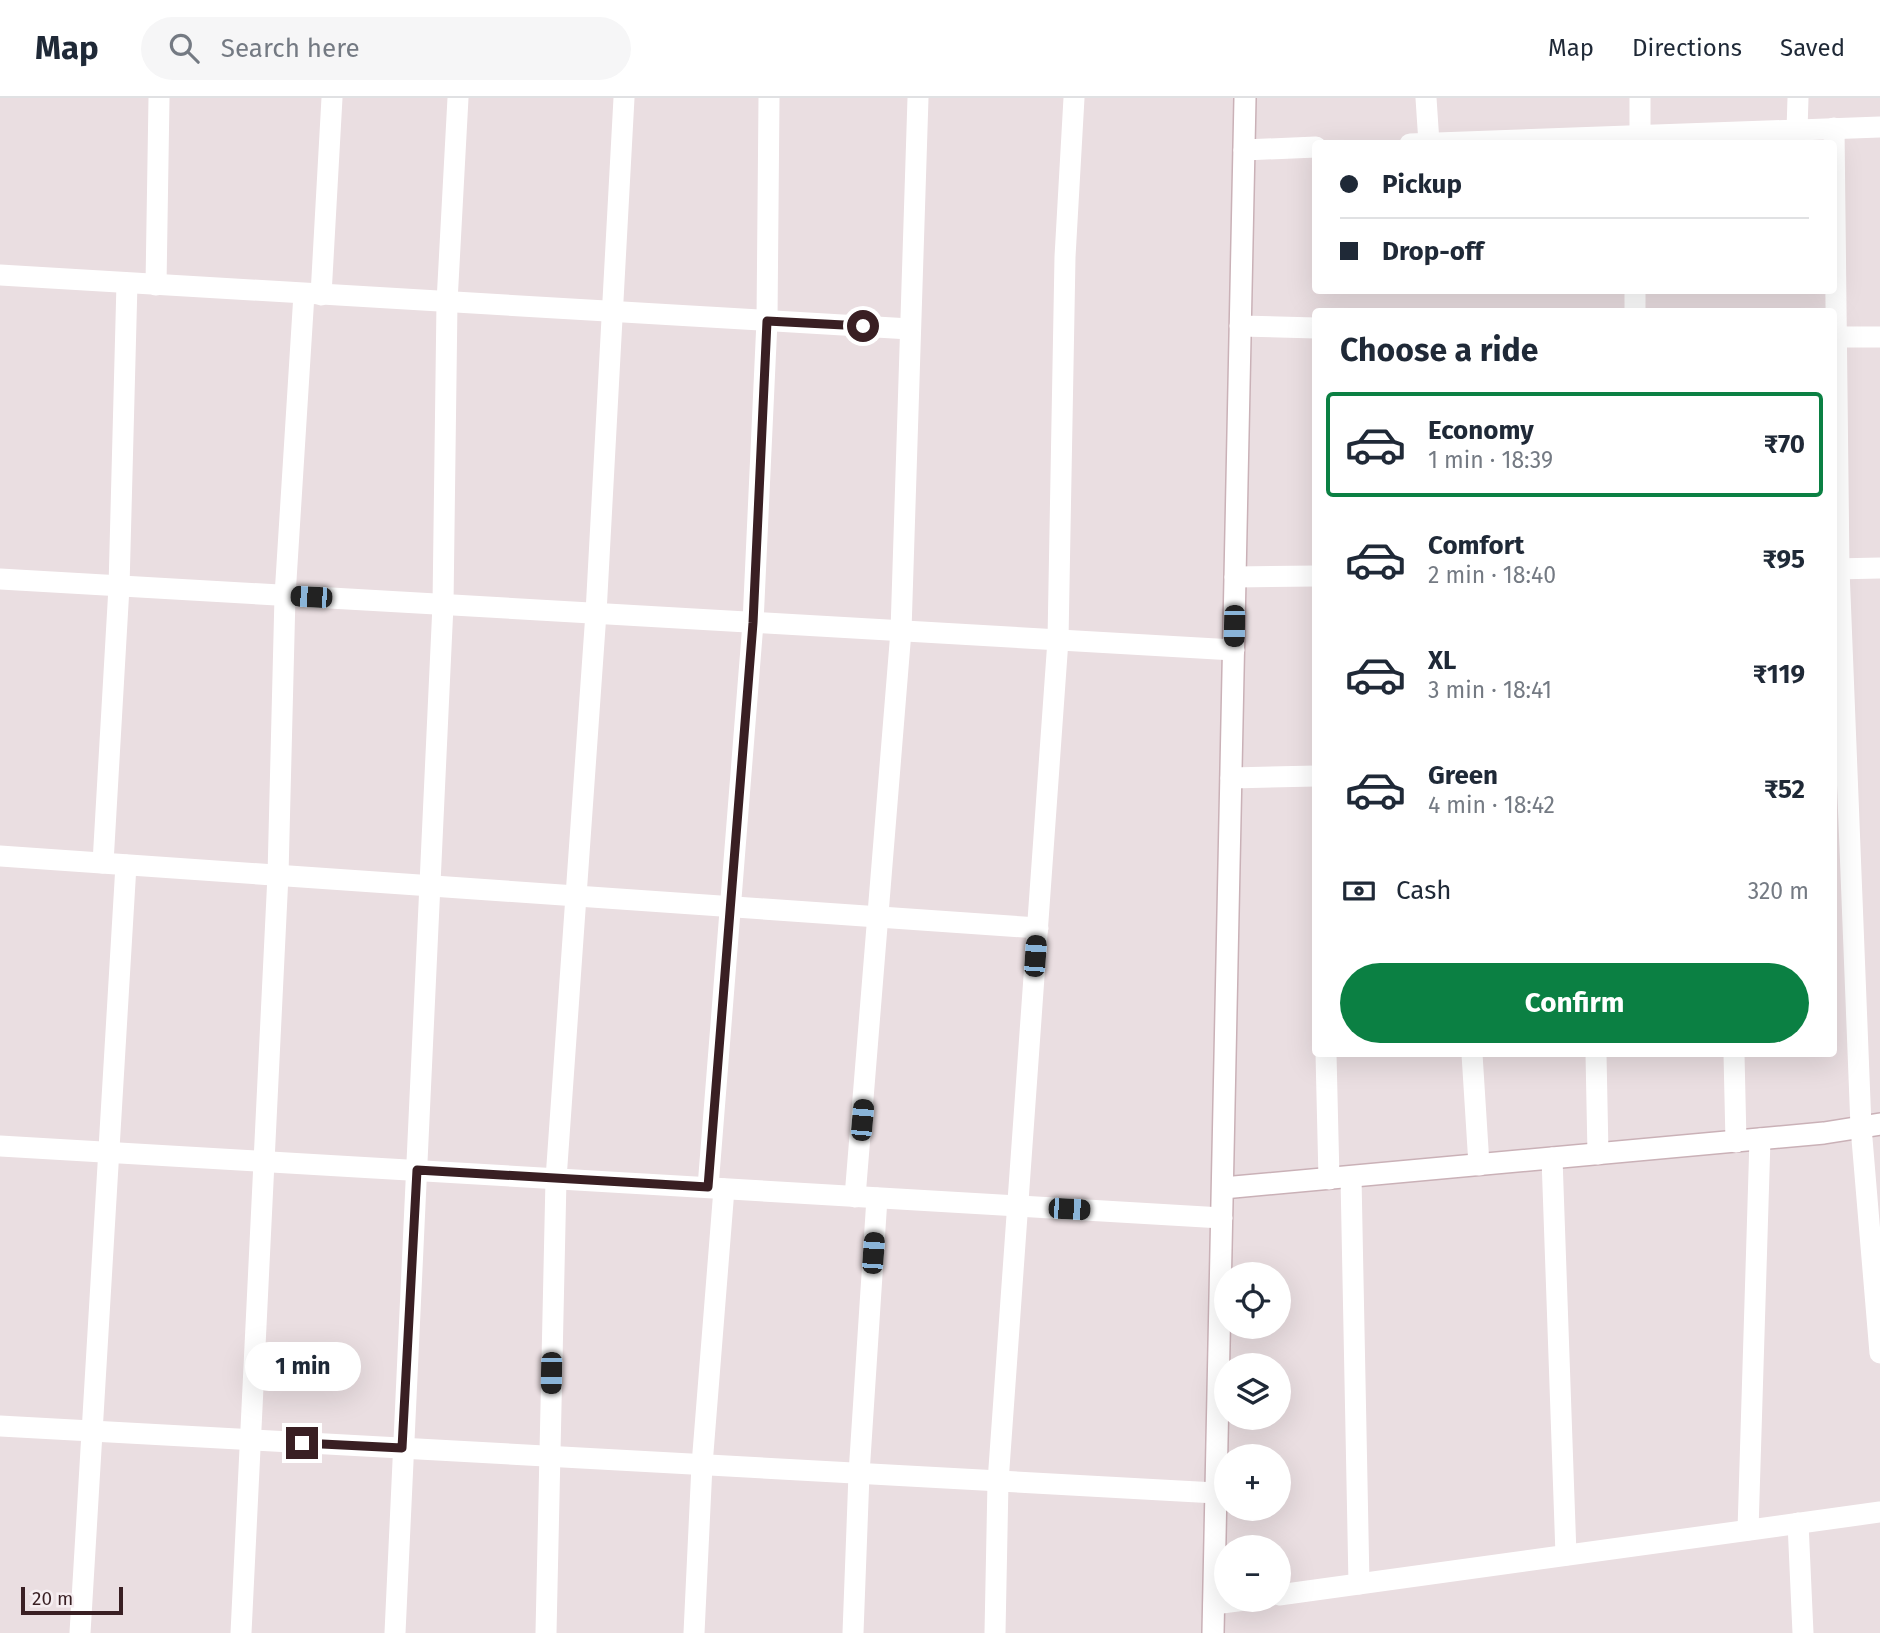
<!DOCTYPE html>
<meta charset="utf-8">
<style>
body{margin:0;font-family:"Fira Sans",sans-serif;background:#f6f6f7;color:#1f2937;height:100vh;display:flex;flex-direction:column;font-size:26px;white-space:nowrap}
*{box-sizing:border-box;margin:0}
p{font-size:23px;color:#747a83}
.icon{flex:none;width:38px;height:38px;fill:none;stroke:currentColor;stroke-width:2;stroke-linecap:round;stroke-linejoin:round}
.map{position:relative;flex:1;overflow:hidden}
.sheet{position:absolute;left:1312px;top:210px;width:525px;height:749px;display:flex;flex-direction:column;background:#fff;border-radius:7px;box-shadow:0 7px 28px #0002}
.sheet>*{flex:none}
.banner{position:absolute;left:1312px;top:42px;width:525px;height:154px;border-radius:7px;box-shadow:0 7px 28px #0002;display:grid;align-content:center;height:154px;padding:0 28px;background:#fff}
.buttons{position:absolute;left:1214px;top:1164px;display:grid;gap:14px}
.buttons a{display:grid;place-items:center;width:77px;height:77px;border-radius:50%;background:#fff;box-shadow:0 7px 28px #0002;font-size:35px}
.scale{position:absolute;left:21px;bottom:18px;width:102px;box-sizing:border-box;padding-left:7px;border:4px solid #391f23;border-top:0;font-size:19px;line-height:24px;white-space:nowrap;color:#391f23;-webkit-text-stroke:5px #f6eef1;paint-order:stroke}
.end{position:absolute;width:32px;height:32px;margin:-16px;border:9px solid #391f23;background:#fff;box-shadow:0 0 0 4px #fff}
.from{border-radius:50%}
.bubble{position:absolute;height:49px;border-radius:24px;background:#fff;box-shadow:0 7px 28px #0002;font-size:23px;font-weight:700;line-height:49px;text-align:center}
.car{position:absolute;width:21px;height:42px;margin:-21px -10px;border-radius:9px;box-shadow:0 0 5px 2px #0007;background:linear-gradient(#222 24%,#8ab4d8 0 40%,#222 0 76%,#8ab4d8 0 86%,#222 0)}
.banner b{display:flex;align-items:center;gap:24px;height:66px;font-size:26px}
.banner b+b{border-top:2px solid #e0e1e3}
.banner i{width:18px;height:18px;background:#1f2937}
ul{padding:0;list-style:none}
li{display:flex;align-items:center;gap:21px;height:105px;margin:0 14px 10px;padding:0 14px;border:4px solid transparent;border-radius:7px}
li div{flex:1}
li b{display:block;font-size:26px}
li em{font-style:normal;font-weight:700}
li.current{border-color:#0b8043}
li>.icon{width:63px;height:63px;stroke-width:1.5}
h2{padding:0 28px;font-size:32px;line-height:84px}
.pay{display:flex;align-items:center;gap:18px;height:77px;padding:0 28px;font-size:26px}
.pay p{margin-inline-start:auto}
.cta{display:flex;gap:14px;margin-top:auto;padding:14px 28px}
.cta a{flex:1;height:80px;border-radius:42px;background:#0b8043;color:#fff;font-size:28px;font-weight:700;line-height:80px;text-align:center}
header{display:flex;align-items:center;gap:42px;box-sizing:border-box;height:98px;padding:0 35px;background:#fff;border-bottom:2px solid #e0e1e3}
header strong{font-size:33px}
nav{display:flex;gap:38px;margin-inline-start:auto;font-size:24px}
.search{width:490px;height:63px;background:#f6f6f7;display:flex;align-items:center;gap:18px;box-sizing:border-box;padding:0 24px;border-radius:38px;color:#747a83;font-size:26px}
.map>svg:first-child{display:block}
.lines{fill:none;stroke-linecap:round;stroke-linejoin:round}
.secondary-casing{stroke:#cab1b7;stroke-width:24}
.street{stroke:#fff;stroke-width:21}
.secondary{stroke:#fff;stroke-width:21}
.route{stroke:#391f23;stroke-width:9}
</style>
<header>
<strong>Map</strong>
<div class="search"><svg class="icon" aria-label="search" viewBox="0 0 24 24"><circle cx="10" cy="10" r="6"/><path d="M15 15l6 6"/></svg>Search here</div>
<nav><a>Map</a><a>Directions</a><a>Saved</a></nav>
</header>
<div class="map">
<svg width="1880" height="1535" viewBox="0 0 1880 1535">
<rect width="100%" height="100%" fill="#eadee1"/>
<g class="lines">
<g class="secondary-casing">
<g id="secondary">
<polyline points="1223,1090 1824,1035 1880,1026"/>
<polyline points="1213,1535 1245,0"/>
</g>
</g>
<g class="street">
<polyline points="1426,0 1429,45"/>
<polyline points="1834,30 1839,471 1861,1029 1880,1255"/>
<polyline points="1797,32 1798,0"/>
<polyline points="1410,46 1880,29"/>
<polyline points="1640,46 1640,0"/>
<polyline points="1244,52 1316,49"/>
<polyline points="0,177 910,231"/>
<polyline points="156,187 159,0"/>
<polyline points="321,197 332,0"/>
<polyline points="1635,214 1635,192"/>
<polyline points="1240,228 1316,230"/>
<polyline points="1834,239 1880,239"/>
<polyline points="1834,471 1880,470"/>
<polyline points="1235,479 1316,478"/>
<polyline points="0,481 1234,552"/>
<polyline points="1231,680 1316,678"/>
<polyline points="0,758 1038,830"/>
<polyline points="103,765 119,489 127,185"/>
<polyline points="1326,956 1329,1081"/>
<polyline points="1472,956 1479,1067"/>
<polyline points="1596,956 1598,1056"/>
<polyline points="1734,956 1736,1044"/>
<polyline points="0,1048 1222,1120"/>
<polyline points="1552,1060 1566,1457"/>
<polyline points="1351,1079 1359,1486"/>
<polyline points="708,1089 753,525 767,223 769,0"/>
<polyline points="855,1099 901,533 918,0"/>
<polyline points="0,1328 1216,1395"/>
<polyline points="1798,1425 1803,1535"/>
<polyline points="1748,1432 1760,1041"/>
<polyline points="1279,1497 1880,1414"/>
<polyline points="1214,1506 1245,1502"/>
<polyline points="80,1535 126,767"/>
<polyline points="241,1535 278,777 285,498 304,196"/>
<polyline points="395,1535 443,507 447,204 458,0"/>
<polyline points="546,1535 556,1081 596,515 624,0"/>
<polyline points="694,1535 702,1367 724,1091"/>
<polyline points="853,1535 859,1376 877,1100"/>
<polyline points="995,1535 998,1384 1058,542 1065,159 1074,0"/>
</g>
<use href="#secondary" class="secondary"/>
</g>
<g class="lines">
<polyline class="route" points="302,1345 402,1350 417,1072 708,1089 753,525 767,223 863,228"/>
</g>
</svg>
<div class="buttons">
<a><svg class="icon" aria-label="locate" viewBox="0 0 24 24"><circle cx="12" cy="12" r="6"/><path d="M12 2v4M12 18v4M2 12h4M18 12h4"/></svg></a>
<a><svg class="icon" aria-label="layers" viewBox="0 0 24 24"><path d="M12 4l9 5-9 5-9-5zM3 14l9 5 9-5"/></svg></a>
<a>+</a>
<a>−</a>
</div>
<div class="scale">20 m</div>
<i class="end from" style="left:863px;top:228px"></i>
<i class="end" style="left:302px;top:1345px"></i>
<div class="bubble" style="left:245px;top:1244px;width:116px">1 min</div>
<i class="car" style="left:311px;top:499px;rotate:273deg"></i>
<i class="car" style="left:1234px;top:528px;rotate:181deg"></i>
<i class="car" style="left:1035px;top:858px;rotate:4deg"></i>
<i class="car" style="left:862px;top:1022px;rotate:5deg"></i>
<i class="car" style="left:1069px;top:1111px;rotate:93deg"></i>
<i class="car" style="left:873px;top:1155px;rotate:4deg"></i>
<i class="car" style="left:551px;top:1275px;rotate:181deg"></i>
<div class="banner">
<b><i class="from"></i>Pickup</b>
<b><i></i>Drop-off</b>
</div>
<section class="sheet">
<h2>Choose a ride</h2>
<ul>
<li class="current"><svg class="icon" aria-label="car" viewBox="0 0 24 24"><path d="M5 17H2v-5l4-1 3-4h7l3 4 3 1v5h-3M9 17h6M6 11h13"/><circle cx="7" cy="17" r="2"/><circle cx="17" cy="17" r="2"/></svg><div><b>Economy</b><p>1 min · 18:39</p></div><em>₹70</em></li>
<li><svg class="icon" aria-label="car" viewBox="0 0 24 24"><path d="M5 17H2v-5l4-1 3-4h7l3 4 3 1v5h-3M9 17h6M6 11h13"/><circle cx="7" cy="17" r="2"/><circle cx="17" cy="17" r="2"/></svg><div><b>Comfort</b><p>2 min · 18:40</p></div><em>₹95</em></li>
<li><svg class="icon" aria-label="car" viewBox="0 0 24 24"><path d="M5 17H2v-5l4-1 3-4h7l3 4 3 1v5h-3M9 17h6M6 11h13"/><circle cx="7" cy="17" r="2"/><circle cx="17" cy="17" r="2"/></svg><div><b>XL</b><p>3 min · 18:41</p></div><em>₹119</em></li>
<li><svg class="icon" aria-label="car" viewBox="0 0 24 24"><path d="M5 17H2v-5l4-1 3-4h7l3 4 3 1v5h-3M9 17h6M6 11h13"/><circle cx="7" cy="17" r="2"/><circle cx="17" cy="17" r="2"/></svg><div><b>Green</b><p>4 min · 18:42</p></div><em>₹52</em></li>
</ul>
<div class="pay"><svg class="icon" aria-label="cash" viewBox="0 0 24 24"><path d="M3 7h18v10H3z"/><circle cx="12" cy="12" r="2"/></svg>Cash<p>320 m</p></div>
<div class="cta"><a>Confirm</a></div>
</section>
</div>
